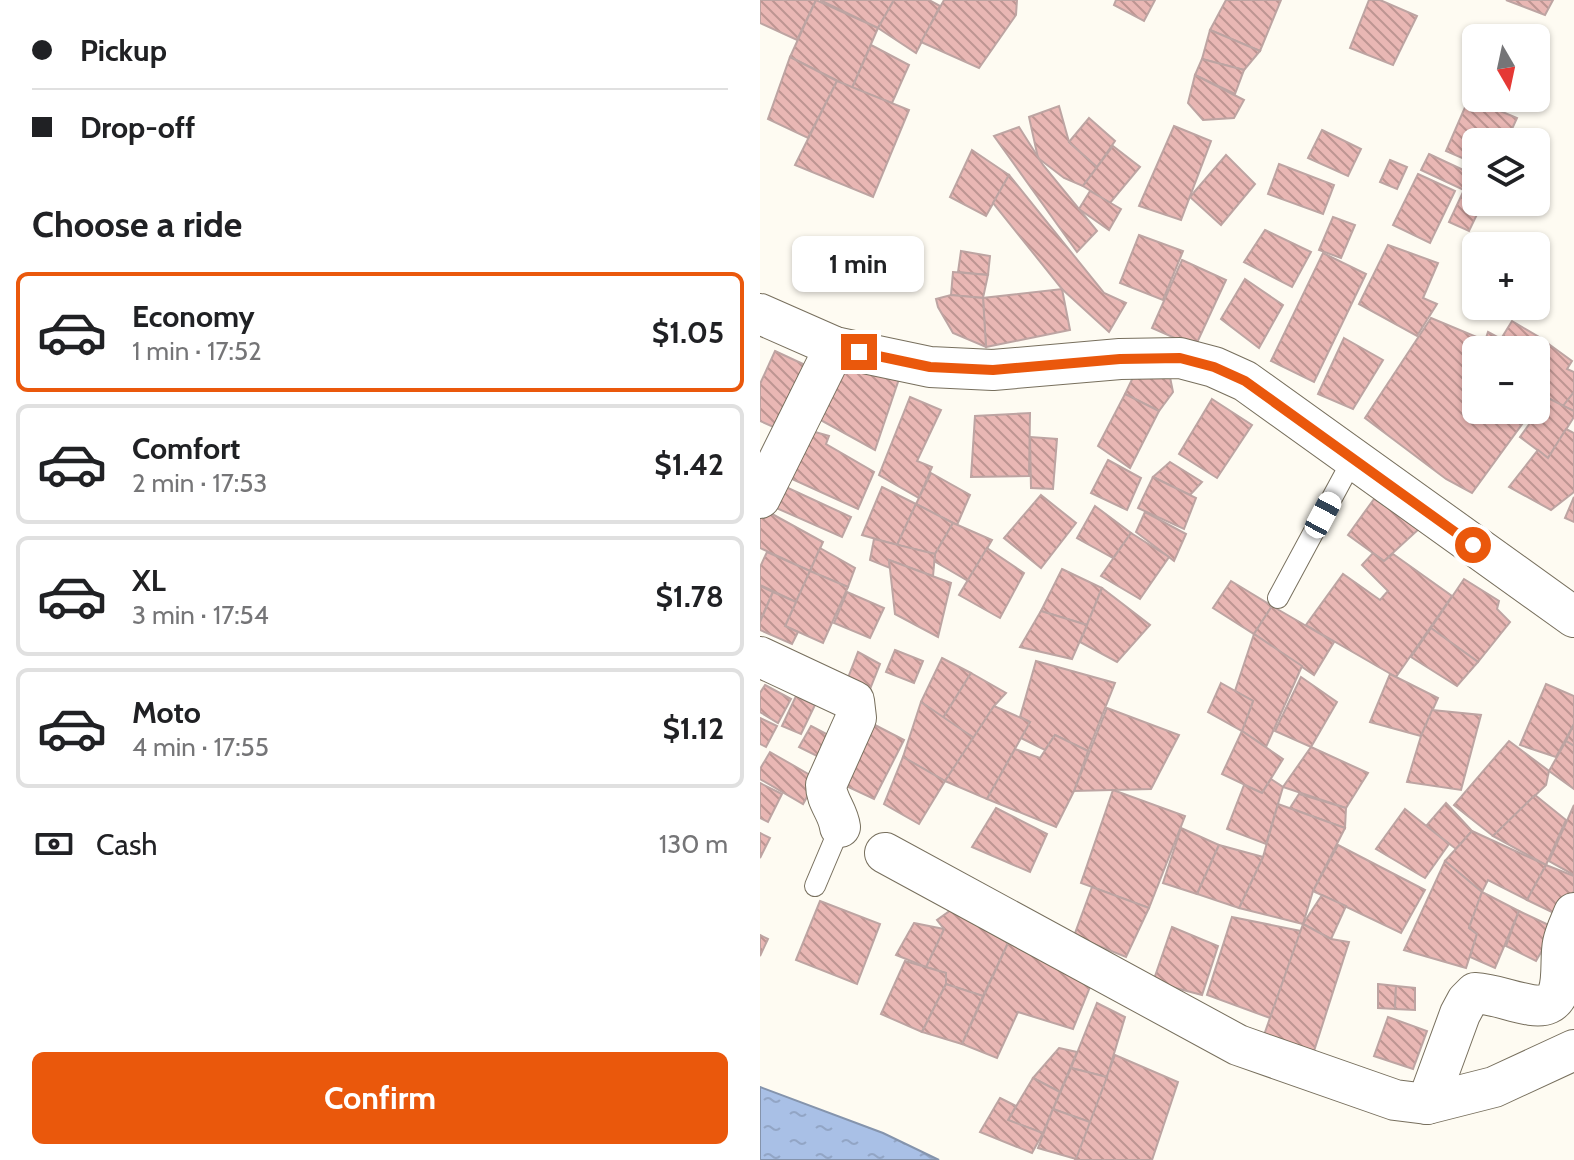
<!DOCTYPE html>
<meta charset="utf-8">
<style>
body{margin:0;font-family:Cabin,sans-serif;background:#f6f6f6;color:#202124;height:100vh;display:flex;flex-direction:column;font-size:30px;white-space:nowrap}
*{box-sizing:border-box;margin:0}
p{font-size:26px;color:#757577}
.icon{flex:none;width:44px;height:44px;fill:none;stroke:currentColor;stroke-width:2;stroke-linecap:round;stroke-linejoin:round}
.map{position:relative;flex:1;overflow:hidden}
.panel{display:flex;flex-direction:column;background:#fff;width:760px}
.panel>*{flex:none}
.top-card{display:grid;align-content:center;height:176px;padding:0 32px;background:#fff}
.needle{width:52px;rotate:171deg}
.controls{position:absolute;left:702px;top:24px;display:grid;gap:16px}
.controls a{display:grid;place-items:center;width:88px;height:88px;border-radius:12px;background:#fff;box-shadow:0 2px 6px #0004;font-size:40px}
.end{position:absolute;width:36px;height:36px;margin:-18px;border:10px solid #ea580c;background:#fff;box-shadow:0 0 0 4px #fff}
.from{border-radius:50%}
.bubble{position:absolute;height:56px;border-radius:12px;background:#fff;box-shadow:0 2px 6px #0004;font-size:26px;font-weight:700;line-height:56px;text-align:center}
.car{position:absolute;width:24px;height:48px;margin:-24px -12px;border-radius:10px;box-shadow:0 0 6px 2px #0007;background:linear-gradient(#fff 24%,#345 0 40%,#fff 0 76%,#345 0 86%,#fff 0)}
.top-card b{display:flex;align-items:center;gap:28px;height:76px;font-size:30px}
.top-card b+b{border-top:2px solid #e0e0e0}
.top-card i{width:20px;height:20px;background:#202124}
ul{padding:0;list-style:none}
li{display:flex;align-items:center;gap:24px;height:120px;margin:0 16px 12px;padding:0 16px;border:4px solid #e0e0e0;border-radius:12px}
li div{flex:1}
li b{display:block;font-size:30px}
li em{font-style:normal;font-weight:700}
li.selected{border-color:#ea580c}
li>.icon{width:72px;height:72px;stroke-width:1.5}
h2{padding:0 32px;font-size:36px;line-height:96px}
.pay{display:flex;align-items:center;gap:20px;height:88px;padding:0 32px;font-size:30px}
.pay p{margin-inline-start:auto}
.button{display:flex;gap:16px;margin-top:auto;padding:16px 32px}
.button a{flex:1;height:92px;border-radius:12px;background:#ea580c;color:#fff;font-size:32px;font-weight:700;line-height:92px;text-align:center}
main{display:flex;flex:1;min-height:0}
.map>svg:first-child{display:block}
.water{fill:url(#water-ripples);stroke:#8594ac;stroke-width:2}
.building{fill:url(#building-back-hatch);stroke:#bda4a2;stroke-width:2}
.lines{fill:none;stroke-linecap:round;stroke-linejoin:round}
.service-casing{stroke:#776f5d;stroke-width:22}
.minor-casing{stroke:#776f5d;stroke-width:42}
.service{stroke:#fff;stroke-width:20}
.minor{stroke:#fff;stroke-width:40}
.route{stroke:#ea580c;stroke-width:10}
</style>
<main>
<section class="panel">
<div class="top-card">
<b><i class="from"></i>Pickup</b>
<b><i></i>Drop-off</b>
</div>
<h2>Choose a ride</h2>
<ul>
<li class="selected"><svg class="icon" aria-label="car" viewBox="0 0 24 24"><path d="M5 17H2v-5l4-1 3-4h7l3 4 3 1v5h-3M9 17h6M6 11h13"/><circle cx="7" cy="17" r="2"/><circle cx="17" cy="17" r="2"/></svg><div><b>Economy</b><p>1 min · 17:52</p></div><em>$1.05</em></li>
<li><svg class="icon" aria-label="car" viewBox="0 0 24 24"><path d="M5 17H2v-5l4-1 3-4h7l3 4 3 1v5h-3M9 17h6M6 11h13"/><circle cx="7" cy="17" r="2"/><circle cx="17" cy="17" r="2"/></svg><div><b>Comfort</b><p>2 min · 17:53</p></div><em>$1.42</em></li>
<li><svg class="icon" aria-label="car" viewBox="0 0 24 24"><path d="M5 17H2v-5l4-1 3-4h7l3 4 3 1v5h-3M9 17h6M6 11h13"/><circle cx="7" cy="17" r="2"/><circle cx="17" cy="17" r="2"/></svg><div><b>XL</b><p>3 min · 17:54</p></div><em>$1.78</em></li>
<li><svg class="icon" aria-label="car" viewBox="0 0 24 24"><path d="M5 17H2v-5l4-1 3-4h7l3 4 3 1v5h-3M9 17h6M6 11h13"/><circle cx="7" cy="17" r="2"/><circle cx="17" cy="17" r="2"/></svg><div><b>Moto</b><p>4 min · 17:55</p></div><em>$1.12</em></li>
</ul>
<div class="pay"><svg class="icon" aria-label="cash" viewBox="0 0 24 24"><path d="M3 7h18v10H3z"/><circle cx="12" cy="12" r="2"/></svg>Cash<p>130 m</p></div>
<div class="button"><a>Confirm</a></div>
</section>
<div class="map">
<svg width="814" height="1160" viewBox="0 0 814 1160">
<defs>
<pattern id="water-ripples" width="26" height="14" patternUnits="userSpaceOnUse" patternTransform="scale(2)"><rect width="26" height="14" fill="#a9c0e6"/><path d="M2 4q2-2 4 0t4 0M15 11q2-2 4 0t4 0" fill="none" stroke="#92a5c5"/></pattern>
<pattern id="building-back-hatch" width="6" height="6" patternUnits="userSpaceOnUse" patternTransform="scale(2)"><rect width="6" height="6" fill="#e9b7b4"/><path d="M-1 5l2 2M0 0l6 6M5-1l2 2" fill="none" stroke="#bd9592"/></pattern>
</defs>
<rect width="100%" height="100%" fill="#fefbf2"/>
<polygon class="water" points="0,1087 123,1133 179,1160 0,1160"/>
<g class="building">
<polygon points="0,0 56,0 37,40 0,23"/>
<polygon points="56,0 118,28 92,88 30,57"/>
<polygon points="60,0 134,0 118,28"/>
<polygon points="134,0 169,0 180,6 156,53 118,28"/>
<polygon points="184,0 257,0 256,15 219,68 161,42"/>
<polygon points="356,0 395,0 384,21 354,5"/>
<polygon points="466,0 521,0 500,51 450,30"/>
<polygon points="609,0 620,0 657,16 633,65 590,48"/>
<polygon points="746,0 793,0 785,15"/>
<polygon points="450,30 500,51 484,70 442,59"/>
<polygon points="111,45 149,65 132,103 92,88"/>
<polygon points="30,57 77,81 48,138 8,119"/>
<polygon points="442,59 484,70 475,94 435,75"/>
<polygon points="435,75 484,100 474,118 443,120 428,103"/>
<polygon points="77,81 149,110 113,197 35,165"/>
<polygon points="709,98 757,118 746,142 716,142 716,164 686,151"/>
<polygon points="299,106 309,142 337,167 323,186 304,178 278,158 269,117"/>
<polygon points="329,118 355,141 337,167 309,142"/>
<polygon points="414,126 451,141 421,220 379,206"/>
<polygon points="259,127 283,165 337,231 317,252 234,136"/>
<polygon points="562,130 601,149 588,176 548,158"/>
<polygon points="353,146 380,167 350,203 323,186"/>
<polygon points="212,150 249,175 226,216 190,197"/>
<polygon points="669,154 716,176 716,202 723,202 709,231 689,222 704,190 661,170"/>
<polygon points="466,155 495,184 461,225 430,197"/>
<polygon points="630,160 647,167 637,189 620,182"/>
<polygon points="519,164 574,185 563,214 508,194"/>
<polygon points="658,174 695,191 670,243 633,225"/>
<polygon points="249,175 344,293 366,303 349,332 302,289 233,203"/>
<polygon points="330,191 361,209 349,230 319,209"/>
<polygon points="573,217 595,225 581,258 559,250"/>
<polygon points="505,230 551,252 532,287 484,262"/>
<polygon points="379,235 423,251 403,300 360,283"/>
<polygon points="628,245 678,263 663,298 677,304 657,336 599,304"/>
<polygon points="201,251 230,256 228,275 198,272"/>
<polygon points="563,253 606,274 554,382 511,361"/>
<polygon points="422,260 466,280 435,347 392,328"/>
<polygon points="193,272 228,275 223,298 191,295"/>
<polygon points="485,279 523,305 499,348 461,319"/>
<polygon points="302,289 310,330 226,347 223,298"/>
<polygon points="191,295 223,298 226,347 193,333 178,307 176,299"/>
<polygon points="671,318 724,340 721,350 716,350 716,410 761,410 768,416 712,493 686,479 605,418"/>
<polygon points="752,321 779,337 766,350 761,350 741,339"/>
<polygon points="728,332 741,339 761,350 722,350"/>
<polygon points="779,337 812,361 807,369 814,372 814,392 803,406 788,398 775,416 769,410 776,410 776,350 766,350"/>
<polygon points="584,338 623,360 593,409 558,394"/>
<polygon points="15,351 56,370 27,433 0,421 0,384"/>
<polygon points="75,361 139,379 115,450 48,413"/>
<polygon points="376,371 410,377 413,392 399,411 365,394"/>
<polygon points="814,392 814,411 803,406"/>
<polygon points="365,394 399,411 370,468 338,446"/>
<polygon points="150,397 181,410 157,461 172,467 159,498 119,475"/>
<polygon points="788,398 814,411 814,417 788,458 760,437"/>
<polygon points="452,399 492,425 457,478 419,454"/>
<polygon points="270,413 269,476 211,477 215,416"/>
<polygon points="41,428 69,436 66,444 114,472 98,509 21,474"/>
<polygon points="806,429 814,433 814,492 791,510 749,487 778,450 788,458"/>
<polygon points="270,437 297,439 293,489 271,488"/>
<polygon points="348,460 381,478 367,510 331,493"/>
<polygon points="410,462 442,482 430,495 393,477"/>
<polygon points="171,473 210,495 197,525 156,504"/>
<polygon points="393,477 436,498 424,529 378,508"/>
<polygon points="15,482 91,517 82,537 5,503"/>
<polygon points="122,487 156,504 137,545 102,535"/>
<polygon points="281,495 316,523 281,568 244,538"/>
<polygon points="814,497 814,522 805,518"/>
<polygon points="614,499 660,528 624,561 588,535"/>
<polygon points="156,504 193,523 175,554 137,545"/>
<polygon points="335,506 371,533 353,558 317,538"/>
<polygon points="3,509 63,542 50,571 0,548 0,514"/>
<polygon points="385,512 426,534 414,561 376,532"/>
<polygon points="193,523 232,540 208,581 174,561 175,554"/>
<polygon points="371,533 409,557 380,599 341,576"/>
<polygon points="114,539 175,554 173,576 129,560 130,568 110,560"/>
<polygon points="60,548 95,568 88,587 50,571"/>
<polygon points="227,548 264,573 240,618 199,595"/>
<polygon points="7,552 50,571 36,602 0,585 0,567"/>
<polygon points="613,553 624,561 633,554 692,596 636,677 546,625 583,574 620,600 628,591 602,565"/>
<polygon points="129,560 191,583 178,637 135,614"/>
<polygon points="302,569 342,588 327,625 281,611"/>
<polygon points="50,571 88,587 63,643 25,626"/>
<polygon points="704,579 739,601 737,609 750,622 718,662 671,628"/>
<polygon points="471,581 512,606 494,634 453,608"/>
<polygon points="0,586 13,592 0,621"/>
<polygon points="342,588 390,625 357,662 320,642"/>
<polygon points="13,592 36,602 25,626 38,632 32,644 0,630 0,622"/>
<polygon points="87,592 124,608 110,638 74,623"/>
<polygon points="512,606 574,642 554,675 494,634"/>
<polygon points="281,611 327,625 312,659 260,647"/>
<polygon points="671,628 718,662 697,686 651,657"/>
<polygon points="494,634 542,666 506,747 482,731 493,701 475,691"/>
<polygon points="135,650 163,661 154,683 126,672"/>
<polygon points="98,652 120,664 108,694 86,683"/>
<polygon points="182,658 211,673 183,718 161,702"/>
<polygon points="276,661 355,683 328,751 295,735 285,750 261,738 270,722 260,717"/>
<polygon points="211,673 246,693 234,706 214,738 183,718"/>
<polygon points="630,674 678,698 661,736 610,722"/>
<polygon points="541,677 577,702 551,747 515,731"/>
<polygon points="461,683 493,701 482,731 448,712"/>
<polygon points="786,684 814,696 814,724 796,757 760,745"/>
<polygon points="5,685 31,699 18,723 0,712 0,693"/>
<polygon points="36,696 55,705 41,734 22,726"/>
<polygon points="161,702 214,738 185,781 143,757"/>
<polygon points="234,706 270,722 227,799 185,781"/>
<polygon points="347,708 419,735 391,789 314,791"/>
<polygon points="672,710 721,715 701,790 647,782 661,736"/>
<polygon points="0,718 17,726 6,747 0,744"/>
<polygon points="113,724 144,740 114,799 82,784"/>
<polygon points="814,724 814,746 806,741"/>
<polygon points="51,726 74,738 63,759 39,747"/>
<polygon points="482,731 523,759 502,793 462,774"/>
<polygon points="295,735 328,751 314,791 296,827 227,799 255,749 280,758"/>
<polygon points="749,741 789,771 786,785 733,836 694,805"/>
<polygon points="806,741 814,746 814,789 789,771"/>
<polygon points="551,747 608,773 586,808 523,787"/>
<polygon points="10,752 57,779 43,804 0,779 0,769"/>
<polygon points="143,757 185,781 159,824 124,804"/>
<polygon points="511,779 523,787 506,844 467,829 484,785 502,793"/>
<polygon points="0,783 22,794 8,822 0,818"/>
<polygon points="353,790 425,816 389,908 321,883"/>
<polygon points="539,794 586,808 585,828 530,808"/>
<polygon points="775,795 806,820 786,865 733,836"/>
<polygon points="686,803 712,831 696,849 666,826"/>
<polygon points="518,804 585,828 553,891 543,924 479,908 503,857"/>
<polygon points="814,805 814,875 789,861"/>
<polygon points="236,808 287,834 270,872 212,847"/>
<polygon points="645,809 689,844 665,878 616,849"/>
<polygon points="421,828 459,845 437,894 403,883"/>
<polygon points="712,831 786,865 767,900 728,880 722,892 685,861"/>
<polygon points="0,833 10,838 0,858"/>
<polygon points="459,845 503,857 479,908 437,894"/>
<polygon points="578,845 665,890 641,933 553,891"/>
<polygon points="685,861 722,892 709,928 717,934 706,968 644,950"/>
<polygon points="786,865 814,876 814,891 800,916 767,900"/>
<polygon points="332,887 389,908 366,957 314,936"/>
<polygon points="722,892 759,911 735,968 710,957 717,934 709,928"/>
<polygon points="562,895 586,906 571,939 543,924"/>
<polygon points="60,901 120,924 97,984 36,960"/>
<polygon points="191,910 248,943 223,996 186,984 186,973 166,967 184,929 177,920"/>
<polygon points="759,911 795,928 776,961 746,946"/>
<polygon points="472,917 541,931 510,1018 447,995"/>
<polygon points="154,923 184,929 166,967 136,955"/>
<polygon points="543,924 571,939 589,942 554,1051 504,1035"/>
<polygon points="412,927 458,946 442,995 393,982"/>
<polygon points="0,935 8,939 0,956"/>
<polygon points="248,943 334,977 313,1029 258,1012 237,1058 202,1044"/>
<polygon points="145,961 186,973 186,984 162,1032 121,1014"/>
<polygon points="186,984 223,996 202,1044 162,1032"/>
<polygon points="618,984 636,986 635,1009 618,1008"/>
<polygon points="636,986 655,988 655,1010 635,1009"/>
<polygon points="337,1003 365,1017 347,1077 311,1068"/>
<polygon points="628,1017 667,1031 653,1069 614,1056"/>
<polygon points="299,1048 317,1052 300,1092 273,1078"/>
<polygon points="355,1055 418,1082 392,1160 315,1160"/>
<polygon points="311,1068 347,1077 330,1122 293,1109"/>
<polygon points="273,1078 300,1092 283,1133 248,1120"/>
<polygon points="240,1098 256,1106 248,1120 283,1133 272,1153 220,1132"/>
<polygon points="293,1109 330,1122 316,1159 278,1148"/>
</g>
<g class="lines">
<g class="service-casing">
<g id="service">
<polyline points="518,598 593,459"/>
<polyline points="55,886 80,827"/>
</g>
</g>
<g class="minor-casing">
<g id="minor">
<polyline points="0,314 75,347 170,367 233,370 360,359 420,358 454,367 485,381 814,617"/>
<polyline points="0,498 75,347"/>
<path d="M0,657L94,701L96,718L66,785C66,801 78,811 80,827"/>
<polyline points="125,853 478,1045 635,1100 667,1104 734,1087 814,1050"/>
<path d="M667,1104L700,1014L707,1001L715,993C734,994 752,1002 771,1005C811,1011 798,966 803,943C805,933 810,923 814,913"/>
</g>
</g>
<use href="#service" class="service"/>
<use href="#minor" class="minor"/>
</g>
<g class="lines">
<polyline class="route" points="99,352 170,367 233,370 360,359 420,358 454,367 485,381 713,545"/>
</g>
</svg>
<div class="controls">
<a><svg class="needle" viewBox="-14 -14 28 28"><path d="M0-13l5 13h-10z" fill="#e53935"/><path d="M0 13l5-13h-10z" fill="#757577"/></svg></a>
<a><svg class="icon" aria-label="layers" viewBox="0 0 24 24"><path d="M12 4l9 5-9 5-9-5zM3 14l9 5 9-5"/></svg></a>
<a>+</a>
<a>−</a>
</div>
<i class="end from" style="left:713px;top:545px"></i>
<i class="end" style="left:99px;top:352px"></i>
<div class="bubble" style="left:32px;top:236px;width:132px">1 min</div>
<i class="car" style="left:563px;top:515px;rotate:28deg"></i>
</div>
</main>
